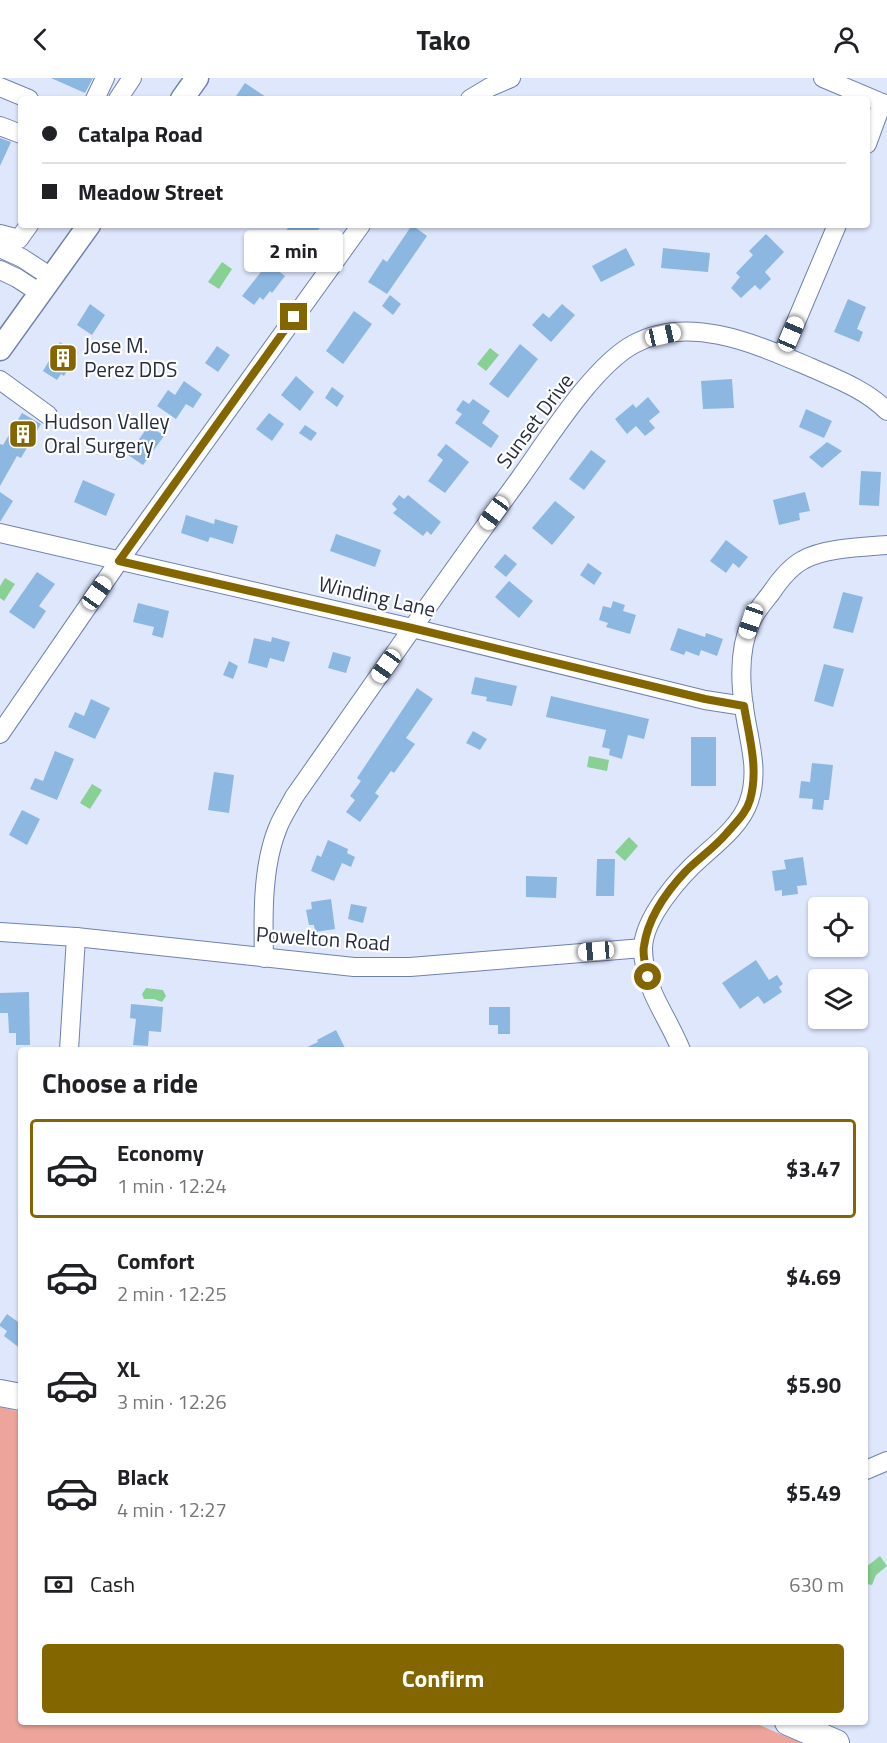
<!DOCTYPE html>
<meta charset="utf-8">
<style>
body{margin:0;font-family:"Titillium Web",sans-serif;background:#f2f2f2;color:#202124;height:100vh;display:flex;flex-direction:column;font-size:22px;white-space:nowrap}
*{box-sizing:border-box;margin:0}
p{font-size:20px;color:#757577}
.icon{flex:none;width:33px;height:33px;fill:none;stroke:currentColor;stroke-width:2;stroke-linecap:round;stroke-linejoin:round}
.map{position:relative;flex:1;overflow:hidden}
.panel{position:absolute;left:18px;top:969px;width:850px;height:678px;display:flex;flex-direction:column;background:#fff;border-radius:6px;box-shadow:0 2px 4px #0004}
.panel>*{flex:none}
.hud{position:absolute;left:18px;top:18px;width:852px;height:132px;border-radius:6px;box-shadow:0 2px 4px #0004;display:grid;align-content:center;height:132px;padding:0 24px;background:#fff}
.fabs{position:absolute;left:808px;top:819px;display:grid;gap:12px}
.fabs a{display:grid;place-items:center;width:60px;height:60px;border-radius:6px;background:#fff;box-shadow:0 2px 4px #0004;font-size:30px}
.end{position:absolute;width:27px;height:27px;margin:-14px;border:8px solid #846600;background:#fff;box-shadow:0 0 0 3px #fff}
.from{border-radius:50%}
.bubble{position:absolute;height:42px;border-radius:6px;background:#fff;box-shadow:0 2px 4px #0004;font-size:20px;font-weight:700;line-height:42px;text-align:center}
.car{position:absolute;width:18px;height:36px;margin:-18px -9px;border-radius:8px;box-shadow:0 0 4px 2px #0007;background:linear-gradient(#fff 24%,#345 0 40%,#fff 0 76%,#345 0 86%,#fff 0)}
.hud b{display:flex;align-items:center;gap:21px;height:57px;font-size:22px}
.hud b+b{border-top:2px solid #e0e0e0}
.hud i{width:15px;height:15px;background:#202124}
ul{padding:0;list-style:none}
li{display:flex;align-items:center;gap:18px;height:99px;margin:0 12px 9px;padding:0 12px;border:3px solid transparent;border-radius:6px}
li div{flex:1}
li b{display:block;font-size:22px}
li em{font-style:normal;font-weight:700}
li.on{border-color:#846600}
li>.icon{width:54px;height:54px;stroke-width:1.5}
h2{padding:0 24px;font-size:27px;line-height:72px}
.pay{display:flex;align-items:center;gap:15px;height:66px;padding:0 24px;font-size:22px}
.pay p{margin-inline-start:auto}
.primary-button{display:flex;gap:12px;margin-top:auto;padding:12px 24px}
.primary-button a{flex:1;height:69px;border-radius:6px;background:#846600;color:#fff;font-size:24px;font-weight:700;line-height:69px;text-align:center}
header{display:flex;justify-content:space-between;align-items:center;height:78px;padding:0 24px;background:#fff;font-size:27px;font-weight:700}
.map>svg:first-child{display:block}
.green{fill:#eda59b}
.water{fill:#88d093}
.building{fill:#8cb7e0}
.lines{fill:none;stroke-linecap:round;stroke-linejoin:round}
.minor-casing{stroke:#7081b1;stroke-width:20}
.major-casing{stroke:#7081b1;stroke-width:25}
.highway-casing{stroke:#7081b1;stroke-width:28}
.minor{stroke:#fff;stroke-width:18}
.major{stroke:#fff;stroke-width:22}
.highway{stroke:#fff;stroke-width:26}
.route{stroke:#846600;stroke-width:8}
.labels{text-anchor:middle;stroke-width:4.5;stroke-linejoin:round;paint-order:stroke}
.poi-label{font-size:21px;fill:#262d41;stroke:#fff;text-anchor:start}
.street-label{font-size:21px;fill:#262d41;stroke:#fff}
</style>
<header><svg class="icon" aria-label="back" viewBox="0 0 24 24"><path d="M15 5l-7 7 7 7"/></svg>Tako<svg class="icon" aria-label="person" viewBox="0 0 24 24"><circle cx="12" cy="8" r="4"/><path d="M4 21q1-7 8-7t8 7"/></svg></header>
<div class="map">
<svg width="887" height="1665" viewBox="0 0 887 1665">
<rect width="100%" height="100%" fill="#dfe7fd"/>
<polygon class="green" points="0,1329 21,1334 21,1644 752,1644 802,1665 0,1665"/>
<g class="water">
<polygon points="222,184 232,191 219,211 208,204"/>
<polygon points="490,270 499,277 486,293 477,286"/>
<polygon points="5,500 15,506 4,523 0,520 0,508"/>
<polygon points="589,678 609,682 607,693 587,689"/>
<polygon points="92,706 102,712 90,731 80,725"/>
<polygon points="629,759 638,768 625,783 615,774"/>
<polygon points="146,910 163,912 166,918 162,924 154,921 144,921 142,916"/>
<polygon points="880,1478 887,1488 876,1497 872,1507 866,1506 866,1489"/>
</g>
<g class="building">
<polygon points="51,0 93,0 85,15"/>
<polygon points="245,5 269,21 234,21"/>
<polygon points="0,60 11,64 0,88"/>
<polygon points="290,147 322,147 303,172 283,157"/>
<polygon points="412,147 427,158 387,216 368,204 383,181 387,184"/>
<polygon points="766,156 784,174 765,194 771,201 760,212 755,207 741,220 731,210 740,199 736,195 753,177 749,173"/>
<polygon points="626,170 635,187 601,204 592,188"/>
<polygon points="663,170 710,175 708,194 661,190"/>
<polygon points="268,185 285,198 272,215 270,213 263,222 260,219 254,227 242,218"/>
<polygon points="390,217 401,226 393,237 382,228"/>
<polygon points="848,221 866,229 857,251 863,254 859,264 834,254"/>
<polygon points="90,226 105,237 92,257 77,247"/>
<polygon points="562,226 575,237 551,264 532,247 543,235 549,240"/>
<polygon points="354,233 372,246 343,286 326,273"/>
<polygon points="60,264 78,275 64,298 61,296 57,302 43,293"/>
<polygon points="520,266 538,281 508,320 489,306"/>
<polygon points="217,268 230,277 218,294 205,285"/>
<polygon points="296,298 314,314 300,333 281,317"/>
<polygon points="732,301 734,330 703,331 701,303"/>
<polygon points="184,303 202,316 193,330 186,326 176,341 157,328 168,312 175,317"/>
<polygon points="332,309 344,318 337,329 325,320"/>
<polygon points="648,319 660,334 649,343 655,350 645,358 636,348 627,356 615,341 633,326 636,330"/>
<polygon points="473,321 490,333 482,345 499,358 491,370 455,345 462,336 456,332 463,322 469,326"/>
<polygon points="806,331 832,343 824,360 799,349"/>
<polygon points="22,335 41,346 21,380 17,378 0,408 0,366 3,367"/>
<polygon points="269,335 284,346 272,363 256,351"/>
<polygon points="149,347 164,358 143,387 128,377"/>
<polygon points="305,347 317,355 311,363 299,355"/>
<polygon points="827,364 842,373 822,390 809,379"/>
<polygon points="446,366 469,384 445,415 428,403 443,382 437,377"/>
<polygon points="591,372 606,383 584,412 569,401"/>
<polygon points="861,393 881,394 879,428 859,427"/>
<polygon points="83,402 115,416 106,438 74,424"/>
<polygon points="0,414 13,423 0,444"/>
<polygon points="805,414 810,433 799,435 800,442 779,447 773,422"/>
<polygon points="399,417 404,421 408,417 441,444 431,457 427,453 423,458 393,435 397,431 392,426"/>
<polygon points="555,423 575,439 552,467 532,450"/>
<polygon points="186,437 214,446 215,441 238,448 233,466 210,459 208,464 181,455"/>
<polygon points="336,456 381,472 375,489 330,473"/>
<polygon points="726,462 748,479 739,490 733,485 726,495 710,483"/>
<polygon points="505,476 517,486 506,499 494,489"/>
<polygon points="588,485 602,495 594,507 580,497"/>
<polygon points="37,494 55,506 39,528 46,533 34,551 9,534"/>
<polygon points="509,503 533,523 519,540 495,519"/>
<polygon points="843,514 863,519 853,555 833,550"/>
<polygon points="613,523 625,527 623,533 636,537 630,556 606,549 608,545 599,542 603,528 611,530"/>
<polygon points="138,525 169,533 163,560 152,557 154,549 133,544"/>
<polygon points="678,550 705,559 706,555 723,561 717,578 701,572 699,578 686,573 684,577 670,572"/>
<polygon points="272,559 290,564 284,584 270,580 267,590 248,585 254,560 271,564"/>
<polygon points="333,574 351,579 346,595 328,590"/>
<polygon points="229,583 238,588 233,601 223,597"/>
<polygon points="824,586 844,591 833,629 814,623"/>
<polygon points="475,599 517,608 512,628 486,623 487,619 471,616"/>
<polygon points="417,610 433,621 406,660 415,666 394,695 391,693 375,715 379,718 360,744 346,734 355,722 350,718 361,703 357,700"/>
<polygon points="551,618 649,641 644,661 628,657 622,681 609,677 610,671 602,669 606,652 546,639"/>
<polygon points="91,621 110,630 95,661 68,649 75,634 84,638"/>
<polygon points="473,653 487,661 480,672 466,665"/>
<rect x="691" y="659" width="25" height="49"/>
<polygon points="55,673 74,681 57,722 30,711 35,700 43,703"/>
<polygon points="812,685 833,687 829,722 824,722 823,732 812,731 813,721 799,720 801,703 810,704"/>
<polygon points="214,694 234,697 229,735 208,732"/>
<polygon points="22,732 40,741 27,767 9,757"/>
<polygon points="328,762 348,771 347,775 355,779 351,789 342,785 334,803 311,793 317,777 321,779"/>
<polygon points="803,779 807,807 797,808 798,816 782,818 782,812 775,813 772,793 786,791 784,782"/>
<polygon points="597,781 615,781 614,818 596,818"/>
<polygon points="526,798 557,799 556,820 526,819"/>
<polygon points="331,821 335,851 315,854 314,847 309,847 306,832 312,831 311,824"/>
<polygon points="351,826 367,829 363,845 348,841"/>
<polygon points="756,882 769,902 777,897 783,906 779,909 782,914 764,926 758,918 740,931 722,905"/>
<polygon points="29,914 30,967 16,967 16,955 9,955 8,935 0,935 0,915"/>
<polygon points="131,926 163,929 161,954 149,953 148,968 133,967 136,941 130,940"/>
<polygon points="489,929 510,929 510,956 498,956 498,947 489,947"/>
<polygon points="336,952 346,972 301,972 318,964 317,962"/>
<polygon points="7,1236 21,1246 21,1271 4,1258 7,1253 0,1248 0,1246"/>
</g>
<g class="lines">
<g class="minor-casing">
<g id="minor">
<polyline points="823,0 887,27"/>
<polyline points="0,9 29,21"/>
<polyline points="95,21 105,0"/>
<polyline points="118,21 132,0"/>
<polyline points="470,21 490,9 511,0"/>
<polyline points="0,48 21,56"/>
<polyline points="867,66 882,25"/>
<polyline points="0,156 19,161 29,147"/>
<polyline points="0,170 22,180 51,199"/>
<polyline points="0,192 17,200 40,215"/>
<polyline points="782,277 837,147"/>
<polyline points="0,302 48,337"/>
<polyline points="0,455 412,550 705,622 744,628"/>
<polyline points="0,656 119,483 361,147"/>
<polyline points="0,854 76,859 354,889 410,889 643,870"/>
<path d="M264,880C263,840 262,790 277,752C281,740 289,729 294,719C369,612 443,505 520,400C548,361 593,288 634,266C690,235 760,268 812,290C839,302 866,312 887,333"/>
<polyline points="69,972 76,859"/>
<path d="M681,972C673,952 662,935 653,915C648,902 643,885 643,871C643,840 681,797 703,778C720,763 742,745 749,723C760,691 748,661 744,629C740,602 739,570 751,544C755,534 764,524 771,515C779,503 790,489 803,482C824,470 862,469 887,467"/>
<polyline points="866,1392 887,1383"/>
</g>
</g>
<g class="major-casing">
<g id="major">
<polyline points="182,21 197,0"/>
<polyline points="0,271 89,147"/>
</g>
</g>
<g class="highway-casing">
<g id="highway">
<polyline points="0,1315 21,1319"/>
<polyline points="788,1644 836,1665"/>
</g>
</g>
<use href="#minor" class="minor"/>
<use href="#major" class="major"/>
<use href="#highway" class="highway"/>
</g>
<g class="lines">
<path class="route" d="M294,239L119,483L412,550L705,621L744,628C749,659 759,691 750,722C746,736 735,745 726,756C714,770 699,780 686,793C667,813 648,840 644,868C642,877 646,890 648,899"/>
</g>
<defs>
<g id="building-square" transform="scale(1.5)"><rect x="-9" y="-9" width="18" height="18" rx="4" fill="#846600" stroke="#fff"/><path d="M-4-6H4V6H1V3H-1V6H-4ZM-2.5-4.3h1.7v1.8h-1.7ZM.8-4.3h1.7v1.8H.8ZM-2.5-1h1.7V.8h-1.7ZM.8-1h1.7V.8H.8Z" fill="#fff"/></g>
</defs>
<g fill-rule="evenodd">
<use href="#building-square" x="63" y="280"/>
<use href="#building-square" x="23" y="356"/>
</g>
<g class="labels">
<g class="poi-label">
<text x="84" y="275">Jose M.<tspan x="84" dy="24">Perez DDS</tspan></text>
<text x="44" y="351">Hudson Valley<tspan x="44" dy="24">Oral Surgery</tspan></text>
</g>
<g class="street-label">
<text transform="translate(535 343) rotate(-53)" y="7">Sunset Drive</text>
<text transform="translate(377 519) rotate(13)" y="7">Winding Lane</text>
<text transform="translate(323 861) rotate(4)" y="7">Powelton Road</text>
</g>
</g>
</svg>
<div class="fabs">
<a><svg class="icon" aria-label="locate" viewBox="0 0 24 24"><circle cx="12" cy="12" r="6"/><path d="M12 2v4M12 18v4M2 12h4M18 12h4"/></svg></a>
<a><svg class="icon" aria-label="layers" viewBox="0 0 24 24"><path d="M12 4l9 5-9 5-9-5zM3 14l9 5 9-5"/></svg></a>
</div>
<i class="end from" style="left:648px;top:899px"></i>
<i class="end" style="left:294px;top:239px"></i>
<div class="bubble" style="left:244px;top:152px;width:99px">2 min</div>
<i class="car" style="left:791px;top:256px;rotate:23deg"></i>
<i class="car" style="left:663px;top:257px;rotate:77deg"></i>
<i class="car" style="left:494px;top:435px;rotate:216deg"></i>
<i class="car" style="left:97px;top:515px;rotate:35deg"></i>
<i class="car" style="left:751px;top:543px;rotate:199deg"></i>
<i class="car" style="left:386px;top:588px;rotate:215deg"></i>
<i class="car" style="left:596px;top:873px;rotate:265deg"></i>
<div class="hud">
<b><i class="from"></i>Catalpa Road</b>
<b><i></i>Meadow Street</b>
</div>
<section class="panel">
<h2>Choose a ride</h2>
<ul>
<li class="on"><svg class="icon" aria-label="car" viewBox="0 0 24 24"><path d="M5 17H2v-5l4-1 3-4h7l3 4 3 1v5h-3M9 17h6M6 11h13"/><circle cx="7" cy="17" r="2"/><circle cx="17" cy="17" r="2"/></svg><div><b>Economy</b><p>1 min · 12:24</p></div><em>$3.47</em></li>
<li><svg class="icon" aria-label="car" viewBox="0 0 24 24"><path d="M5 17H2v-5l4-1 3-4h7l3 4 3 1v5h-3M9 17h6M6 11h13"/><circle cx="7" cy="17" r="2"/><circle cx="17" cy="17" r="2"/></svg><div><b>Comfort</b><p>2 min · 12:25</p></div><em>$4.69</em></li>
<li><svg class="icon" aria-label="car" viewBox="0 0 24 24"><path d="M5 17H2v-5l4-1 3-4h7l3 4 3 1v5h-3M9 17h6M6 11h13"/><circle cx="7" cy="17" r="2"/><circle cx="17" cy="17" r="2"/></svg><div><b>XL</b><p>3 min · 12:26</p></div><em>$5.90</em></li>
<li><svg class="icon" aria-label="car" viewBox="0 0 24 24"><path d="M5 17H2v-5l4-1 3-4h7l3 4 3 1v5h-3M9 17h6M6 11h13"/><circle cx="7" cy="17" r="2"/><circle cx="17" cy="17" r="2"/></svg><div><b>Black</b><p>4 min · 12:27</p></div><em>$5.49</em></li>
</ul>
<div class="pay"><svg class="icon" aria-label="cash" viewBox="0 0 24 24"><path d="M3 7h18v10H3z"/><circle cx="12" cy="12" r="2"/></svg>Cash<p>630 m</p></div>
<div class="primary-button"><a>Confirm</a></div>
</section>
</div>
